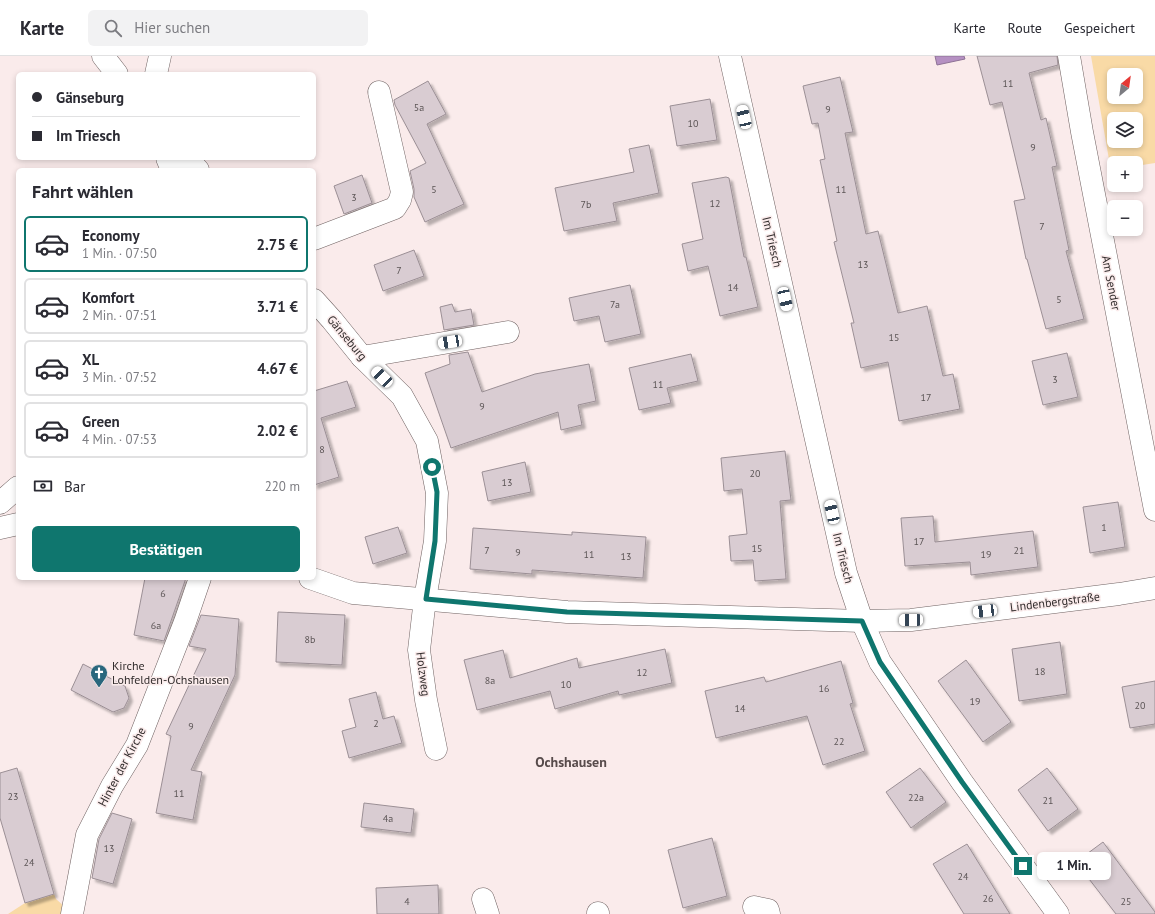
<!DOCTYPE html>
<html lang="de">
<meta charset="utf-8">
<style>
body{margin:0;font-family:"PT Sans",sans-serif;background:#f2f2f3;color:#2b2b33;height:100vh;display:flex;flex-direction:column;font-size:15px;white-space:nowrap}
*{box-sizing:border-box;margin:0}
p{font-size:13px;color:#7c7c81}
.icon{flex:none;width:22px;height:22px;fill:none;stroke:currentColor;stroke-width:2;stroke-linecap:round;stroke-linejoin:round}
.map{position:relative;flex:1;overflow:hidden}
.drawer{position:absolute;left:16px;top:112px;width:300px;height:412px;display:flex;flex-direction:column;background:#fff;border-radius:6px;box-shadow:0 2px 6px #0003}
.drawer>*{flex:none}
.banner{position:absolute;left:16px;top:16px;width:300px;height:88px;border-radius:6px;box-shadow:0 2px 6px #0003;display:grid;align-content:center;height:88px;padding:0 16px;background:#fff}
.needle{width:26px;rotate:29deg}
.buttons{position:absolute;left:1107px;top:12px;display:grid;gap:8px}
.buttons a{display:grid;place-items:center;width:36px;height:36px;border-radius:6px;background:#fff;box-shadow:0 2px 6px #0003;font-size:20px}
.end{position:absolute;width:18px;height:18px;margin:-9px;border:5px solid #0f766e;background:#fff;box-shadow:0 0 0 2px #fff}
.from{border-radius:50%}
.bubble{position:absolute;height:28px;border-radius:6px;background:#fff;box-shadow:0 2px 6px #0003;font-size:13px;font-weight:700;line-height:28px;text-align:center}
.car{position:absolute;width:12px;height:24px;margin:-12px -6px;border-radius:5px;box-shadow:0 0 3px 1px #0007;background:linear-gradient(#fff 24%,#345 0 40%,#fff 0 76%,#345 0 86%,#fff 0)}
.banner b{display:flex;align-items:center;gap:14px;height:38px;font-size:15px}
.banner b+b{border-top:1px solid #e1e1e2}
.banner i{width:10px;height:10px;background:#2b2b33}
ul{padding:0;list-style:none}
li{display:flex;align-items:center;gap:12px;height:56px;margin:0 8px 6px;padding:0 8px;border:2px solid #e1e1e2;border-radius:6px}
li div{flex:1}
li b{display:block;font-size:15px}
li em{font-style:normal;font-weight:700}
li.active{border-color:#0f766e}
li>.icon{width:36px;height:36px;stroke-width:1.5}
h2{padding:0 16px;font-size:18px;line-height:48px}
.pay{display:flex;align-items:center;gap:10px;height:44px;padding:0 16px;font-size:15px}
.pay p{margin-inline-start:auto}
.cta{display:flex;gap:8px;margin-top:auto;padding:8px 16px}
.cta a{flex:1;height:46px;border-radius:6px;background:#0f766e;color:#fff;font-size:16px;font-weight:700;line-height:46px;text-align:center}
header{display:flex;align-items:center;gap:24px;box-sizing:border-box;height:56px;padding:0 20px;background:#fff;border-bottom:1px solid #e1e1e2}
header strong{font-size:19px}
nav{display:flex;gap:22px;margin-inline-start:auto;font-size:14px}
.search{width:280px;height:36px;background:#f2f2f3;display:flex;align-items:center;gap:10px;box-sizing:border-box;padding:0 14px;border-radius:6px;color:#7c7c81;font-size:15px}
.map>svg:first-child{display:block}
.green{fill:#f9daa6;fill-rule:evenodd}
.water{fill:#b590c2;stroke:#8e7295}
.building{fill:#d9ccd2;stroke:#9b8f95;filter:url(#shadow)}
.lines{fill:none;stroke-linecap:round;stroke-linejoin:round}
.minor-casing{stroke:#706363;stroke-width:23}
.minor{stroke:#fff;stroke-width:22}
.route{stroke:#0f766e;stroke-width:5}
.labels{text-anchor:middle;stroke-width:3;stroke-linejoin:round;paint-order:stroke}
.number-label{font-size:10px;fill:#5c5556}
.street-label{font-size:12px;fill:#322d2d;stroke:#faebeb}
.poi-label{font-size:12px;fill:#322d2d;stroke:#faebeb;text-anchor:start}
.quarter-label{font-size:14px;font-weight:bold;fill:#574b4b;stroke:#faebeb}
</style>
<header>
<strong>Karte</strong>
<div class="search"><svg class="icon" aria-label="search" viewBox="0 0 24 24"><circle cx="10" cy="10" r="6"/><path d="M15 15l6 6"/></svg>Hier suchen</div>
<nav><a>Karte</a><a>Route</a><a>Gespeichert</a></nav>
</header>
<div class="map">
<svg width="1155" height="858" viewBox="0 0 1155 858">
<defs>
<filter id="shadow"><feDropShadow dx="3.5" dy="3.5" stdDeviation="1" flood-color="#0004"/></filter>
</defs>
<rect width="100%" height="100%" fill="#faebeb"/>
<g class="green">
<path d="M1091,0H1155V107L1136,110V107H1114V114L1111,115ZM1114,19H1136V41H1114ZM1114,63H1136V85H1114Z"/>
<polygon points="54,838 56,843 65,851 65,858 8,858 25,847"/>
</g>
<polygon class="water" points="935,0 964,0 965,3 937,9"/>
<g class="building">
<polygon points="977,0 1057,0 1058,9 1029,17 1041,64 1046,62 1057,110 1052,111 1069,194 1066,195 1084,263 1046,273 1027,203 1026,203 1014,145 1025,143 1002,46 990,49"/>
<polygon points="840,21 853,76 845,77 866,178 878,175 898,257 927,250 943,320 953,318 960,353 899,365 888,306 861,312 851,267 854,267 834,186 837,185 820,104 825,103 818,67 812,68 803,30"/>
<polygon points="428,25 446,58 427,68 464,148 425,166 414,141 414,133 410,115 426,107 395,49 394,44"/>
<polygon points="710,43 717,84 677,90 670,50"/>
<polygon points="649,89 659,137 613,147 617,165 564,175 555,132 634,116 629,93"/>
<polygon points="362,119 372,147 344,158 334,130"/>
<polygon points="726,121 729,122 744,201 746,201 758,251 720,260 708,210 688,215 682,188 703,183 692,127"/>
<polygon points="414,194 424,220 383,235 374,209"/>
<polygon points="630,229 641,278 605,286 599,260 574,265 569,242"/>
<polygon points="452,248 455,256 471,253 474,269 444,274 440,251"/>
<polygon points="468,296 482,336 535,318 589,308 596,345 578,349 582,369 561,374 558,356 451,392 425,317 450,308 449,299"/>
<polygon points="1067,297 1078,341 1043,349 1032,305"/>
<polygon points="691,298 698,325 667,332 671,347 639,354 629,312"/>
<polygon points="347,325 356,351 321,362 339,421 314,429 314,335"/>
<polygon points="785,395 791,444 780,445 786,523 755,525 753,504 731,505 729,480 747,478 742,433 724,435 721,402"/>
<polygon points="525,406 531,436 488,445 482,416"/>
<polygon points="1118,446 1125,491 1090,497 1083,451"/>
<polygon points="933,460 935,486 1033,475 1038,511 971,519 970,506 905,510 901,462"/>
<polygon points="398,471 407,497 373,508 365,481"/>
<polygon points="473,472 572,479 572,476 646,481 643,522 532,514 532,518 470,513"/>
<polygon points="145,522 186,522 164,585 134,579"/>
<polygon points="278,556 345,559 342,609 276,606"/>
<polygon points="201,559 239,563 235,619 191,714 202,716 193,764 156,757 171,680 166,678 206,593 189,590"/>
<polygon points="1060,586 1067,638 1019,645 1012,593"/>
<polygon points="665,593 672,627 619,639 618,635 555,653 550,635 477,654 464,604 503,594 510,622 577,602 579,612"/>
<polygon points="966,604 1011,666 983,686 938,625"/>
<polygon points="841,605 853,647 850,648 865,695 823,709 807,660 716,682 705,635 764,621 766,626"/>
<polygon points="83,608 125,630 129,642 124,652 113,656 71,634"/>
<polygon points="1155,625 1155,668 1130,672 1122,631"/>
<polygon points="376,636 383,663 394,660 402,687 349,702 342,675 356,671 349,643"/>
<polygon points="17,712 54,838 25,847 0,762 0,717"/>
<polygon points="920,712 946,746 911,772 886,736"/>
<polygon points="1047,712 1078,753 1048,775 1018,734"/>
<polygon points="364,747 414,753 411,777 361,771"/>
<polygon points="112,757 132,763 113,828 92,822 99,783"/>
<polygon points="712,782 727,840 683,852 668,794"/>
<polygon points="1103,786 1155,856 1155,858 1116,858 1076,806"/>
<polygon points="967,788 994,832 1010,858 964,858 933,808"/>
<polygon points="438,829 439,858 377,858 376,832"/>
</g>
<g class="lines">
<g class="minor-casing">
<g id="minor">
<polyline points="103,0 117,18"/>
<polyline points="730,0 846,517 862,565 880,606 962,726 1058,858"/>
<polyline points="1069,0 1082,76 1155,454"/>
<polyline points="156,18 160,0"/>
<polyline points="167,102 172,114"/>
<polyline points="187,102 198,114"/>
<polyline points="314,183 395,152 400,144 402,136 379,36"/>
<polyline points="314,244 332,264 362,301 402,340 427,385 437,437 435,485 425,543 419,594 426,644 436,693"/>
<polyline points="362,301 508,276"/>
<polyline points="0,447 18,431"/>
<polyline points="0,472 18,468"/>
<polyline points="310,522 353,537 567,556 862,565 911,564 1119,538 1155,532"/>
<polyline points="483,843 488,858"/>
<polyline points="754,851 768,854 769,858"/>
<polyline points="598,857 598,858"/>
<polyline points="72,858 87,779 112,730 137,689 185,566 200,522"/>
</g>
</g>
<use href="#minor" class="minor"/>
</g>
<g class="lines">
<polyline class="route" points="432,411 437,436 435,485 426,543 567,556 862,565 880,606 962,726 1023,810"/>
</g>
<defs>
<g id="church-pin" transform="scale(0.9)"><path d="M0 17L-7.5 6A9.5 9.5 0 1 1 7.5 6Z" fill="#29677d" stroke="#faebeb"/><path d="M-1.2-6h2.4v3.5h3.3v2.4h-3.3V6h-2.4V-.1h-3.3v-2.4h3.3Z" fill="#fff"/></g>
</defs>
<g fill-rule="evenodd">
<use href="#church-pin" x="99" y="617"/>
</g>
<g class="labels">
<g class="number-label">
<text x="1008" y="31">11</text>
<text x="419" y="55">5a</text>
<text x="828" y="57">9</text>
<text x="693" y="71">10</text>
<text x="1033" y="95">9</text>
<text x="434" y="137">5</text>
<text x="841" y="137">11</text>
<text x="354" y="145">3</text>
<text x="715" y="151">12</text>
<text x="586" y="152">7b</text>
<text x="1042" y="174">7</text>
<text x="863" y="212">13</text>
<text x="399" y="218">7</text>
<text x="733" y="235">14</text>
<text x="1059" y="247">5</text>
<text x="615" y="252">7a</text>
<text x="894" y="285">15</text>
<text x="1055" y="327">3</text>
<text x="658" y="332">11</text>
<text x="926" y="345">17</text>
<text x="482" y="354">9</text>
<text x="322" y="397">8</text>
<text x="755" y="421">20</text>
<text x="507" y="430">13</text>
<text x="1104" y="475">1</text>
<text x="919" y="489">17</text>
<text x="757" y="496">15</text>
<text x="487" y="498">7</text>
<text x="1019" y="498">21</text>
<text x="518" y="500">9</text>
<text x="589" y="502">11</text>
<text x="986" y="502">19</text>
<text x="626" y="504">13</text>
<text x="163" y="541">6</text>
<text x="156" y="573">6a</text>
<text x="310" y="587">8b</text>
<text x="1040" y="619">18</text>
<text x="642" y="620">12</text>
<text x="490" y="628">8a</text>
<text x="566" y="632">10</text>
<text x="824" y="636">16</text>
<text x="975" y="649">19</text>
<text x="1140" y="653">20</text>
<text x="740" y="656">14</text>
<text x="376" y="671">2</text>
<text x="191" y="674">9</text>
<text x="839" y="689">22</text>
<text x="179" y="741">11</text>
<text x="13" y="744">23</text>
<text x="916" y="745">22a</text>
<text x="1048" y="748">21</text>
<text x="388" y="766">4a</text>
<text x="109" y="796">13</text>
<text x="29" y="810">24</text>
<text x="963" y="824">24</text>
<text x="988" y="846">26</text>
<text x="407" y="849">4</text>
<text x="1126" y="849">25</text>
</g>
<g class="street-label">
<text transform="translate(772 186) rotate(77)" y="4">Im Triesch</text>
<text transform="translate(1111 227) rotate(79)" y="4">Am Sender</text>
<text transform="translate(347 282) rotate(50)" y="4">Gänseburg</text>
<text transform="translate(843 502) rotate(76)" y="4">Im Triesch</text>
<text transform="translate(1055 546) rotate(-7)" y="4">Lindenbergstraße</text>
<text transform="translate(423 618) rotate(83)" y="4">Holzweg</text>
<text transform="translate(122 711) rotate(-62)" y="4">Hinter der Kirche</text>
</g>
<g class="poi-label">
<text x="112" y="614">Kirche<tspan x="112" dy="14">Lohfelden-Ochshausen</tspan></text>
</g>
<g class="quarter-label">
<text x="571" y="711">Ochshausen</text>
</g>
</g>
</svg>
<div class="buttons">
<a><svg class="needle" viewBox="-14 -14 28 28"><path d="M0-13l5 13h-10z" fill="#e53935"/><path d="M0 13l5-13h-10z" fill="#7c7c81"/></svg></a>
<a><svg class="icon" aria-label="layers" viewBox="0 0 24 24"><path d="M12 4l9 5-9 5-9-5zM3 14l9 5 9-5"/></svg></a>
<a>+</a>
<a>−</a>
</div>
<i class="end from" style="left:432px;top:411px"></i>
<i class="end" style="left:1023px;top:810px"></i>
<div class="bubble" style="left:1037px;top:796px;width:74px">1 Min.</div>
<i class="car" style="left:744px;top:61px;rotate:347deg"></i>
<i class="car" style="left:785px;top:243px;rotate:167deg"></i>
<i class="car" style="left:450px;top:286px;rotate:261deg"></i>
<i class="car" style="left:382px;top:321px;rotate:314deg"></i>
<i class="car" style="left:832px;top:456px;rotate:347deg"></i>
<i class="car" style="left:985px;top:555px;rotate:263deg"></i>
<i class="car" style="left:911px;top:564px;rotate:269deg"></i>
<div class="banner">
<b><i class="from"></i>Gänseburg</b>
<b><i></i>Im Triesch</b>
</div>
<section class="drawer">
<h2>Fahrt wählen</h2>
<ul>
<li class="active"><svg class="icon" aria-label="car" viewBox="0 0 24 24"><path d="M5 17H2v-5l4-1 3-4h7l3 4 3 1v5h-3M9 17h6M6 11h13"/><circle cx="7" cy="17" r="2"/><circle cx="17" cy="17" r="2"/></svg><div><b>Economy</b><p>1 Min. · 07:50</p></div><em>2.75 €</em></li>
<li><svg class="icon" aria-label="car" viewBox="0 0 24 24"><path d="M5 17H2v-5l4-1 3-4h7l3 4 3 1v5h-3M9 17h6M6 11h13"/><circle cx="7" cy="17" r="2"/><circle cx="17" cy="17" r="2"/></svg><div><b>Komfort</b><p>2 Min. · 07:51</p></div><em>3.71 €</em></li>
<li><svg class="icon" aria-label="car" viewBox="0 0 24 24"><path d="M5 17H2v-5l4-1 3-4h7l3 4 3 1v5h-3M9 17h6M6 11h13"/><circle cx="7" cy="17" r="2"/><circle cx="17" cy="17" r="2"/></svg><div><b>XL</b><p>3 Min. · 07:52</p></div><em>4.67 €</em></li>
<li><svg class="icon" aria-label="car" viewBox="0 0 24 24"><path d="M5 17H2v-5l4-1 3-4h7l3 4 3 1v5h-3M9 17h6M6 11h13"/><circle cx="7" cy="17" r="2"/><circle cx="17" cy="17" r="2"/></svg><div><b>Green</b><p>4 Min. · 07:53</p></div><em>2.02 €</em></li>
</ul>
<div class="pay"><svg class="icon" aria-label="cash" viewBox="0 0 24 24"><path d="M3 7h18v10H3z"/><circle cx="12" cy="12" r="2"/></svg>Bar<p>220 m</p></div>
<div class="cta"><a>Bestätigen</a></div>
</section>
</div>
